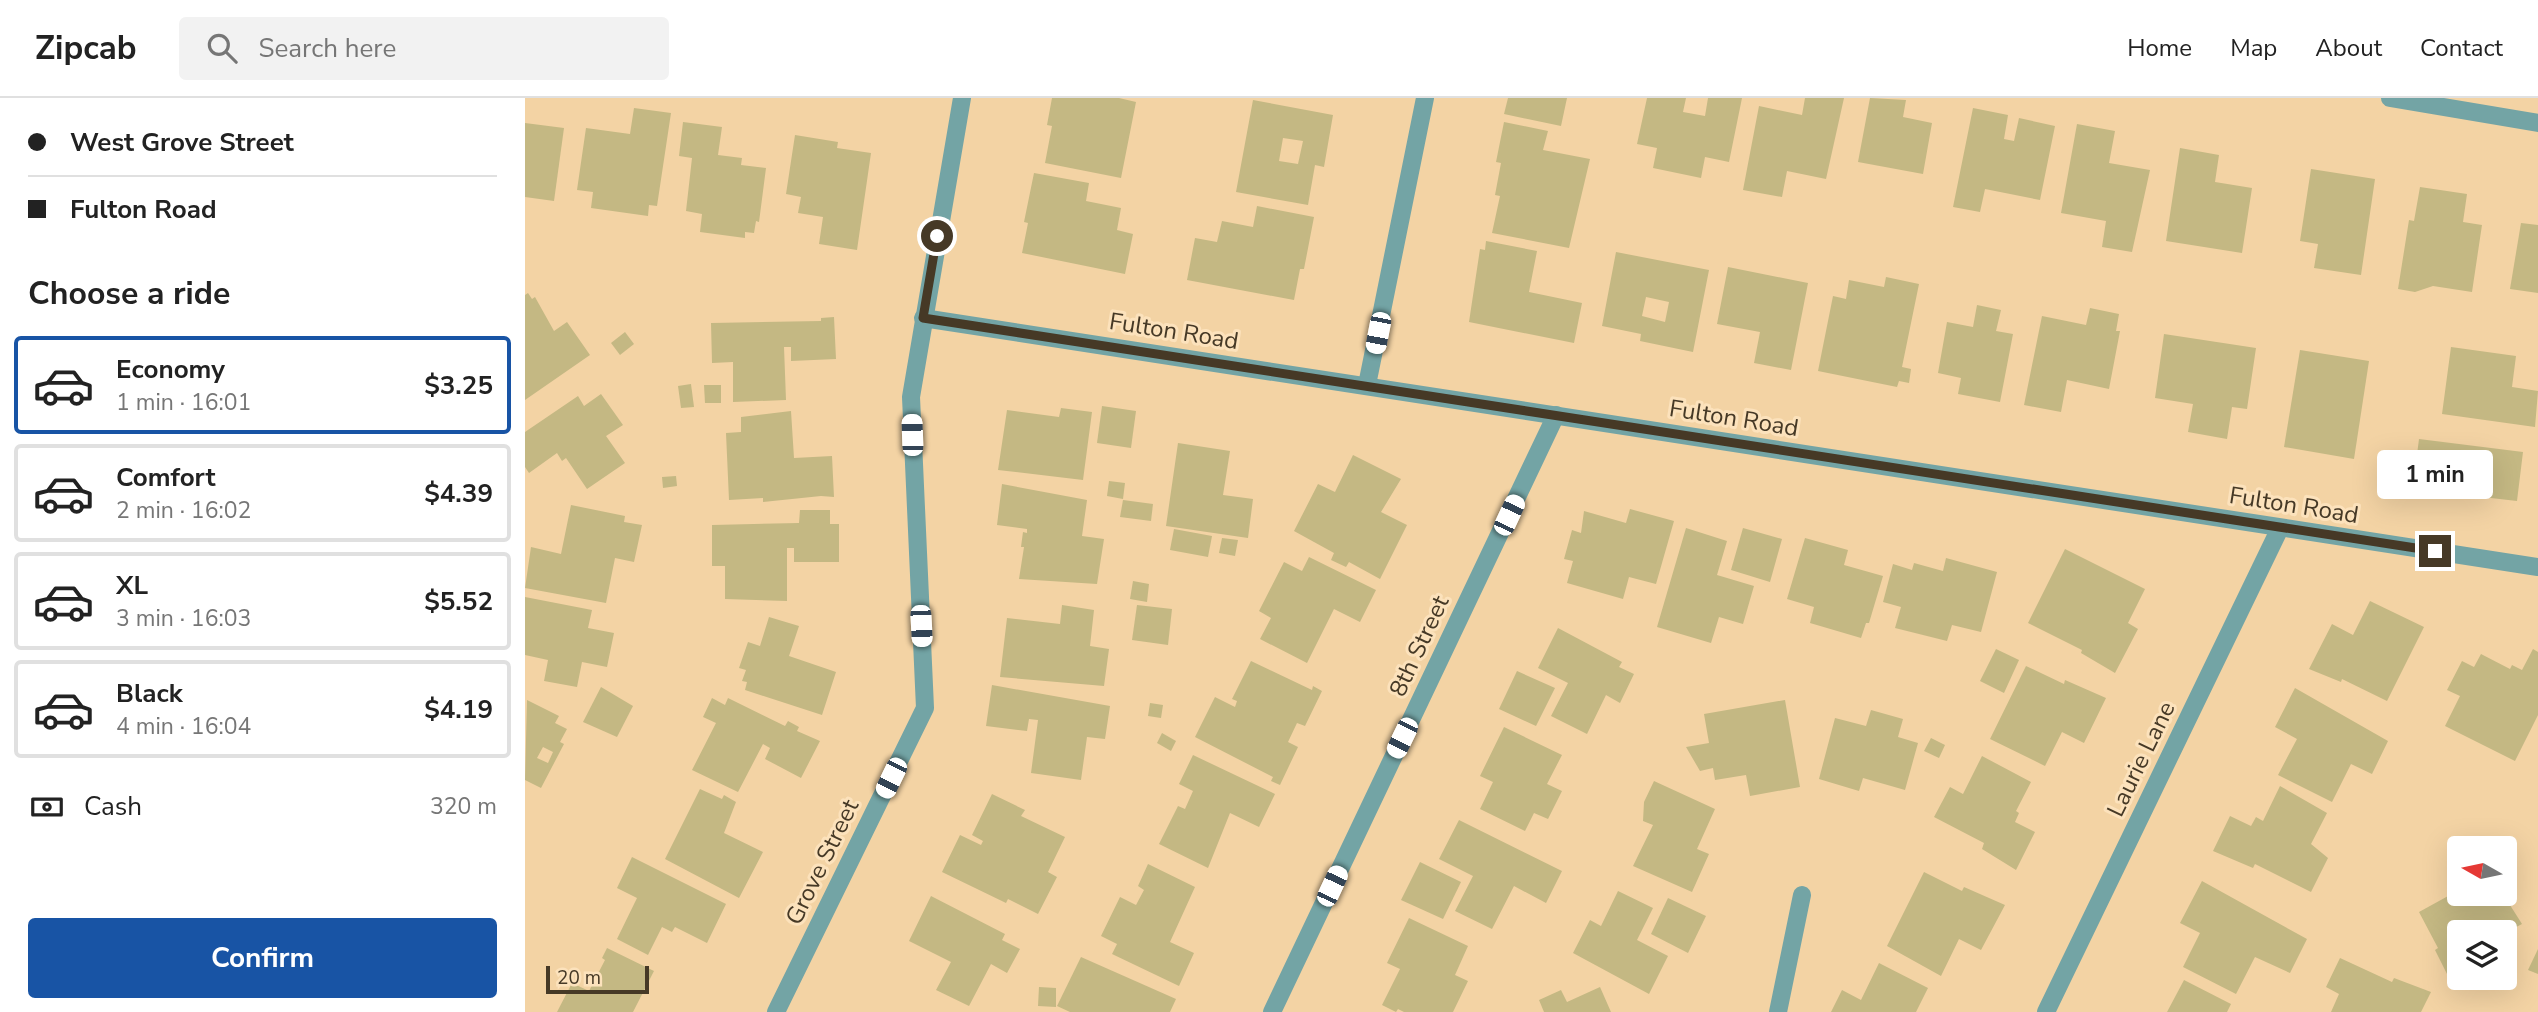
<!DOCTYPE html>
<meta charset="utf-8">
<style>
body{margin:0;font-family:"Nunito Sans",sans-serif;background:#f2f2f2;color:#222;height:100vh;display:flex;flex-direction:column;font-size:26px;white-space:nowrap}
*{box-sizing:border-box;margin:0}
p{font-size:23px;color:#767676}
.icon{flex:none;width:38px;height:38px;fill:none;stroke:currentColor;stroke-width:2;stroke-linecap:round;stroke-linejoin:round}
.map{position:relative;flex:1;overflow:hidden}
.panel{display:flex;flex-direction:column;background:#fff;width:525px}
.panel>*{flex:none}
.guide{display:grid;align-content:center;height:154px;padding:0 28px;background:#fff}
.needle{width:46px;rotate:279deg}
.fabs{position:absolute;left:1922px;top:738px;display:grid;gap:14px}
.fabs a{display:grid;place-items:center;width:70px;height:70px;border-radius:7px;background:#fff;box-shadow:0 7px 28px #0002;font-size:35px}
.scale{position:absolute;left:21px;bottom:18px;width:103px;box-sizing:border-box;padding-left:7px;border:4px solid #463926;border-top:0;font-size:19px;line-height:24px;white-space:nowrap;color:#463926;-webkit-text-stroke:5px #fce2bc;paint-order:stroke}
.end{position:absolute;width:32px;height:32px;margin:-16px;border:9px solid #463926;background:#fff;box-shadow:0 0 0 4px #fff}
.from{border-radius:50%}
.bubble{position:absolute;height:49px;border-radius:7px;background:#fff;box-shadow:0 7px 28px #0002;font-size:23px;font-weight:700;line-height:49px;text-align:center}
.car{position:absolute;width:21px;height:42px;margin:-21px -10px;border-radius:9px;box-shadow:0 0 5px 2px #0007;background:linear-gradient(#fff 24%,#345 0 40%,#fff 0 76%,#345 0 86%,#fff 0)}
.guide b{display:flex;align-items:center;gap:24px;height:66px;font-size:26px}
.guide b+b{border-top:2px solid #e0e0e0}
.guide i{width:18px;height:18px;background:#222}
ul{padding:0;list-style:none}
li{display:flex;align-items:center;gap:21px;height:98px;margin:0 14px 10px;padding:0 14px;border:4px solid #e0e0e0;border-radius:7px}
li div{flex:1}
li b{display:block;font-size:26px}
li em{font-style:normal;font-weight:700}
li.selected{border-color:#1854a5}
li>.icon{width:63px;height:63px;stroke-width:1.5}
h2{padding:0 28px;font-size:32px;line-height:84px}
.pay{display:flex;align-items:center;gap:18px;height:77px;padding:0 28px;font-size:26px}
.pay p{margin-inline-start:auto}
.button{display:flex;gap:14px;margin-top:auto;padding:14px 28px}
.button a{flex:1;height:80px;border-radius:7px;background:#1854a5;color:#fff;font-size:28px;font-weight:700;line-height:80px;text-align:center}
header{display:flex;align-items:center;gap:42px;box-sizing:border-box;height:98px;padding:0 35px;background:#fff;border-bottom:2px solid #e0e0e0}
header strong{font-size:33px}
nav{display:flex;gap:38px;margin-inline-start:auto;font-size:24px}
.search{width:490px;height:63px;background:#f2f2f2;display:flex;align-items:center;gap:18px;box-sizing:border-box;padding:0 24px;border-radius:7px;color:#767676;font-size:26px}
main{display:flex;flex:1;min-height:0}
.map>svg:first-child{display:block}
.building{fill:#c4b883;fill-rule:evenodd}
.lines{fill:none;stroke-linecap:round;stroke-linejoin:round}
.minor{stroke:#73a4a5;stroke-width:18}
.route{stroke:#463926;stroke-width:9}
.labels{text-anchor:middle;stroke-width:6;stroke-linejoin:round;paint-order:stroke}
.street-label{font-size:24px;fill:#463926;stroke:#fce2bc}
</style>
<header>
<strong>Zipcab</strong>
<div class="search"><svg class="icon" aria-label="search" viewBox="0 0 24 24"><circle cx="10" cy="10" r="6"/><path d="M15 15l6 6"/></svg>Search here</div>
<nav><a>Home</a><a>Map</a><a>About</a><a>Contact</a></nav>
</header>
<main>
<section class="panel">
<div class="guide">
<b><i class="from"></i>West Grove Street</b>
<b><i></i>Fulton Road</b>
</div>
<h2>Choose a ride</h2>
<ul>
<li class="selected"><svg class="icon" aria-label="car" viewBox="0 0 24 24"><path d="M5 17H2v-5l4-1 3-4h7l3 4 3 1v5h-3M9 17h6M6 11h13"/><circle cx="7" cy="17" r="2"/><circle cx="17" cy="17" r="2"/></svg><div><b>Economy</b><p>1 min · 16:01</p></div><em>$3.25</em></li>
<li><svg class="icon" aria-label="car" viewBox="0 0 24 24"><path d="M5 17H2v-5l4-1 3-4h7l3 4 3 1v5h-3M9 17h6M6 11h13"/><circle cx="7" cy="17" r="2"/><circle cx="17" cy="17" r="2"/></svg><div><b>Comfort</b><p>2 min · 16:02</p></div><em>$4.39</em></li>
<li><svg class="icon" aria-label="car" viewBox="0 0 24 24"><path d="M5 17H2v-5l4-1 3-4h7l3 4 3 1v5h-3M9 17h6M6 11h13"/><circle cx="7" cy="17" r="2"/><circle cx="17" cy="17" r="2"/></svg><div><b>XL</b><p>3 min · 16:03</p></div><em>$5.52</em></li>
<li><svg class="icon" aria-label="car" viewBox="0 0 24 24"><path d="M5 17H2v-5l4-1 3-4h7l3 4 3 1v5h-3M9 17h6M6 11h13"/><circle cx="7" cy="17" r="2"/><circle cx="17" cy="17" r="2"/></svg><div><b>Black</b><p>4 min · 16:04</p></div><em>$4.19</em></li>
</ul>
<div class="pay"><svg class="icon" aria-label="cash" viewBox="0 0 24 24"><path d="M3 7h18v10H3z"/><circle cx="12" cy="12" r="2"/></svg>Cash<p>320 m</p></div>
<div class="button"><a>Confirm</a></div>
</section>
<div class="map">
<svg width="2013" height="914" viewBox="0 0 2013 914">
<rect width="100%" height="100%" fill="#f3d3a4"/>
<g class="building">
<polygon points="527,0 594,0 611,4 596,80 520,65 527,28 522,27"/>
<polygon points="983,0 1042,0 1036,28 979,16"/>
<polygon points="1122,0 1161,0 1158,14 1180,18 1183,0 1217,0 1204,64 1180,59 1176,80 1128,70 1132,50 1112,46"/>
<polygon points="1280,0 1319,0 1301,81 1262,73 1257,99 1218,92 1234,8 1277,17"/>
<polygon points="1345,0 1381,2 1378,19 1407,25 1398,76 1333,64"/>
<path d="M728,2L808,17L799,69L790,67L783,107L711,94ZM758,40L778,43L773,66L754,63Z"/>
<polygon points="109,10 146,15 132,108 124,107 123,118 66,110 68,94 52,92 61,30 105,36"/>
<polygon points="1448,10 1483,17 1479,41 1489,43 1494,20 1530,28 1515,102 1460,91 1455,114 1428,109"/>
<polygon points="158,24 197,29 193,57 217,60 216,67 241,70 234,124 231,123 229,135 220,134 220,140 175,134 177,116 161,113 167,60 154,58"/>
<polygon points="979,24 1023,33 1018,52 1065,61 1044,150 967,135 975,98 970,97 976,65 971,64"/>
<polygon points="0,25 39,30 29,103 0,99"/>
<polygon points="1552,26 1590,33 1584,65 1625,72 1607,154 1577,149 1581,123 1536,115"/>
<polygon points="270,37 313,44 312,50 346,55 332,152 294,146 298,119 273,115 276,99 261,96"/>
<polygon points="1655,50 1694,57 1690,84 1727,90 1717,155 1641,143"/>
<polygon points="1786,71 1850,81 1836,177 1789,170 1793,146 1775,143"/>
<polygon points="509,75 564,85 561,103 596,110 592,132 608,136 600,176 497,155 503,125 499,124"/>
<polygon points="1895,89 1942,96 1938,124 1957,127 1947,194 1908,188 1890,194 1873,191 1884,122 1889,123"/>
<polygon points="732,108 789,119 779,171 775,171 769,202 662,182 670,140 692,144 697,123 728,129"/>
<polygon points="1996,125 2013,127 2013,195 1985,191"/>
<polygon points="961,143 1012,153 1004,194 1057,205 1049,245 944,224 955,151 960,152"/>
<path d="M1091,154L1184,172L1168,254L1115,243L1116,236L1077,228ZM1121,199L1144,204L1140,224L1117,218Z"/>
<polygon points="1203,169 1283,185 1266,272 1229,265 1235,234 1192,226"/>
<polygon points="1361,179 1394,186 1377,269 1386,271 1384,285 1374,283 1372,289 1293,273 1308,198 1321,201 1324,182 1359,189"/>
<polygon points="3,195 7,201 10,199 29,233 42,224 65,257 0,302 0,197"/>
<polygon points="1452,207 1476,212 1471,233 1488,236 1475,304 1433,296 1436,280 1413,275 1422,224 1448,229"/>
<polygon points="1565,210 1594,216 1591,233 1595,233 1584,291 1542,282 1536,314 1499,307 1517,218 1561,227"/>
<polygon points="309,219 311,261 266,263 266,249 259,249 261,302 208,304 208,264 187,265 186,225 296,223 296,220"/>
<polygon points="100,234 109,246 95,257 86,245"/>
<polygon points="1639,236 1731,250 1722,311 1707,309 1702,341 1663,334 1668,306 1630,300"/>
<polygon points="1926,249 1991,258 1987,289 2013,293 2010,329 1917,316"/>
<polygon points="1775,252 1844,263 1829,361 1759,349"/>
<polygon points="166,286 169,309 156,310 153,288"/>
<polygon points="179,287 196,287 196,305 180,305"/>
<polygon points="76,296 98,327 81,338 100,365 62,391 41,360 37,363 32,355 4,375 0,369 0,334 53,298 59,308"/>
<polygon points="577,308 611,313 606,350 572,345"/>
<polygon points="536,310 567,314 558,382 473,372 482,312 534,319"/>
<polygon points="266,313 269,360 307,358 309,399 296,398 238,404 238,400 204,402 201,335 216,334 216,319"/>
<polygon points="1894,341 1998,354 1992,403 1931,396 1932,389 1897,385 1899,373 1890,372"/>
<polygon points="653,345 705,353 698,397 728,401 723,440 641,428"/>
<polygon points="828,357 876,381 856,414 882,427 855,481 824,464 821,469 806,462 809,455 769,433 793,386 810,394"/>
<polygon points="151,378 152,388 138,390 137,379"/>
<polygon points="584,383 600,385 598,401 582,398"/>
<polygon points="477,386 562,402 557,438 579,441 572,486 494,481 499,449 496,449 498,434 502,435 502,431 472,427"/>
<polygon points="598,402 628,406 626,423 595,419"/>
<polygon points="46,407 100,418 99,424 117,427 109,464 90,460 81,505 0,490 6,449 36,456"/>
<polygon points="1105,411 1149,423 1131,486 1104,479 1098,501 1042,485 1048,463 1039,461 1047,432 1056,435 1059,413 1101,425"/>
<polygon points="275,412 305,412 305,426 314,426 314,464 269,464 269,450 262,450 262,503 200,501 200,468 187,468 187,427 274,425"/>
<polygon points="1161,430 1202,443 1192,477 1229,488 1218,526 1194,519 1186,545 1132,529"/>
<polygon points="1218,430 1257,441 1245,484 1206,472"/>
<polygon points="649,431 687,438 683,459 645,452"/>
<polygon points="697,440 713,442 710,458 694,455"/>
<polygon points="1280,440 1323,452 1319,467 1358,478 1344,525 1341,525 1336,540 1285,525 1289,509 1262,501"/>
<polygon points="1540,451 1620,491 1603,525 1613,531 1590,575 1556,555 1557,552 1503,525"/>
<polygon points="784,459 851,492 835,524 809,511 782,565 735,541 746,520 734,513 759,464 777,473"/>
<polygon points="1421,460 1472,474 1456,534 1427,527 1422,543 1370,530 1376,509 1358,504 1368,466 1387,472 1389,465 1418,473"/>
<polygon points="608,483 624,486 622,504 605,501"/>
<polygon points="0,499 67,512 63,530 89,535 82,569 57,564 52,589 19,583 23,562 0,557"/>
<polygon points="1845,503 1899,529 1862,603 1817,581 1816,584 1784,571 1807,526 1828,537"/>
<polygon points="537,507 569,512 565,548 584,551 579,588 475,579 482,520 535,526"/>
<polygon points="612,507 647,511 643,547 607,542"/>
<polygon points="244,519 274,528 264,558 311,574 297,617 220,592 222,584 217,583 221,572 214,570 223,544 235,548"/>
<polygon points="1033,530 1097,564 1094,569 1109,576 1095,605 1081,597 1062,636 1026,618 1043,585 1013,570"/>
<polygon points="1471,551 1494,562 1479,595 1455,583"/>
<polygon points="2008,551 2013,554 2013,617 1990,663 1920,628 1935,598 1922,592 1937,563 1949,569 1956,556 1985,571 1987,567 1997,572"/>
<polygon points="726,563 787,592 788,588 797,593 780,628 772,625 763,644 773,649 755,687 746,683 748,679 670,639 690,599 710,609 712,603 707,601"/>
<polygon points="1501,568 1539,586 1540,582 1581,600 1559,645 1537,634 1520,668 1465,641"/>
<polygon points="992,573 1030,590 1011,628 974,611"/>
<polygon points="467,587 585,608 580,641 562,639 556,682 506,675 513,622 504,621 502,633 461,628"/>
<polygon points="76,589 108,608 92,639 58,624"/>
<polygon points="1770,590 1863,643 1847,676 1826,666 1807,704 1753,677 1772,641 1750,629"/>
<polygon points="187,600 200,607 203,600 260,628 263,623 274,629 272,633 295,643 276,680 240,661 245,650 238,646 213,694 167,672 191,625 178,619"/>
<path d="M2,602L34,618L30,625L42,631L35,644L39,646L16,690L0,682ZM18,649L28,654L23,665L12,660Z"/>
<polygon points="1260,602 1275,689 1225,698 1221,677 1190,682 1188,670 1175,673 1161,649 1184,645 1179,616"/>
<polygon points="625,605 638,607 636,620 623,618"/>
<polygon points="1346,612 1378,621 1373,639 1393,645 1380,692 1338,680 1334,693 1294,681 1310,620 1341,628"/>
<polygon points="979,629 1037,657 1022,686 1037,693 1023,721 1009,715 1000,733 955,711 968,684 955,678"/>
<polygon points="637,635 651,643 646,653 632,645"/>
<polygon points="1406,640 1420,647 1414,660 1399,653"/>
<polygon points="668,657 750,696 734,729 705,715 683,770 634,746 653,708 660,711 668,693 654,686"/>
<polygon points="1457,658 1506,684 1491,713 1494,715 1490,724 1510,734 1491,772 1457,751 1459,745 1409,719 1425,689 1438,696"/>
<polygon points="1129,683 1190,711 1172,751 1184,756 1167,794 1108,768 1128,727 1118,723 1119,704"/>
<polygon points="1755,688 1802,715 1786,746 1803,760 1786,794 1730,766 1728,770 1688,753 1705,718 1726,728 1731,719 1738,723"/>
<polygon points="175,691 197,701 199,697 211,704 199,735 238,754 214,800 140,761"/>
<polygon points="467,696 500,712 496,718 540,739 523,774 532,779 513,816 483,801 481,805 417,774 435,737 456,747 458,743 447,737"/>
<polygon points="934,722 1037,773 1021,805 989,788 967,831 930,813 948,778 914,761"/>
<polygon points="107,759 201,806 182,845 150,829 147,834 137,829 123,857 92,841 112,800 92,790"/>
<polygon points="895,764 936,784 918,821 876,802"/>
<polygon points="623,766 670,789 645,844 669,855 654,888 587,856 592,846 576,838 595,799 611,807 619,792 613,788"/>
<polygon points="1399,774 1437,793 1439,789 1480,807 1456,852 1434,841 1416,878 1362,848"/>
<polygon points="1677,783 1782,841 1765,875 1730,859 1711,896 1658,869 1675,835 1655,825"/>
<polygon points="1934,792 1934,796 1978,796 1997,826 1980,835 1934,835 1934,880 1946,880 1929,890 1910,852 1913,850 1894,814"/>
<polygon points="1093,793 1128,810 1112,842 1143,858 1124,896 1048,855 1065,822 1076,828"/>
<polygon points="406,798 480,836 477,842 495,851 482,875 466,866 444,908 411,892 426,864 384,843"/>
<polygon points="1143,800 1181,818 1163,855 1126,836"/>
<polygon points="884,820 943,848 930,877 943,883 928,914 879,914 873,911 871,914 857,907 875,871 862,865"/>
<polygon points="82,850 129,873 108,914 32,914 47,885 64,893 80,862 77,860"/>
<polygon points="2013,851 2013,876 2003,872"/>
<polygon points="556,859 651,901 645,914 545,914 532,908"/>
<polygon points="1815,860 1867,884 1869,880 1906,894 1896,914 1806,914 1814,896 1801,889"/>
<polygon points="1354,865 1403,890 1391,914 1306,914 1317,892 1336,902"/>
<polygon points="1659,882 1706,906 1702,914 1642,914"/>
<polygon points="514,889 531,890 531,909 513,908"/>
<polygon points="1075,889 1086,914 1019,914 1014,902 1036,892 1042,904"/>
</g>
<g class="lines">
<g class="minor">
<polyline points="1865,0 2013,25"/>
<polyline points="398,220 2013,469"/>
<polyline points="842,287 900,0"/>
<polyline points="251,914 400,610 386,299 437,0"/>
<polyline points="747,914 1031,317"/>
<polyline points="1253,914 1277,797"/>
<polyline points="1521,914 1755,430"/>
</g>
</g>
<g class="lines">
<polyline class="route" points="412,138 398,220 1910,453"/>
</g>
<g class="labels">
<g class="street-label">
<text transform="translate(649 233) rotate(9)" y="8">Fulton Road</text>
<text transform="translate(1209 320) rotate(9)" y="8">Fulton Road</text>
<text transform="translate(1769 407) rotate(9)" y="8">Fulton Road</text>
<text transform="translate(894 548) rotate(-65)" y="8">8th Street</text>
<text transform="translate(1616 661) rotate(-64)" y="8">Laurie Lane</text>
<text transform="translate(297 764) rotate(-64)" y="8">Grove Street</text>
</g>
</g>
</svg>
<div class="fabs">
<a><svg class="needle" viewBox="-14 -14 28 28"><path d="M0-13l5 13h-10z" fill="#e53935"/><path d="M0 13l5-13h-10z" fill="#767676"/></svg></a>
<a><svg class="icon" aria-label="layers" viewBox="0 0 24 24"><path d="M12 4l9 5-9 5-9-5zM3 14l9 5 9-5"/></svg></a>
</div>
<div class="scale">20 m</div>
<i class="end from" style="left:412px;top:138px"></i>
<i class="end" style="left:1910px;top:453px"></i>
<div class="bubble" style="left:1852px;top:352px;width:116px">1 min</div>
<i class="car" style="left:853px;top:235px;rotate:191deg"></i>
<i class="car" style="left:387px;top:337px;rotate:358deg"></i>
<i class="car" style="left:984px;top:417px;rotate:25deg"></i>
<i class="car" style="left:396px;top:528px;rotate:177deg"></i>
<i class="car" style="left:877px;top:640px;rotate:206deg"></i>
<i class="car" style="left:366px;top:680px;rotate:206deg"></i>
<i class="car" style="left:807px;top:788px;rotate:25deg"></i>
</div>
</main>
